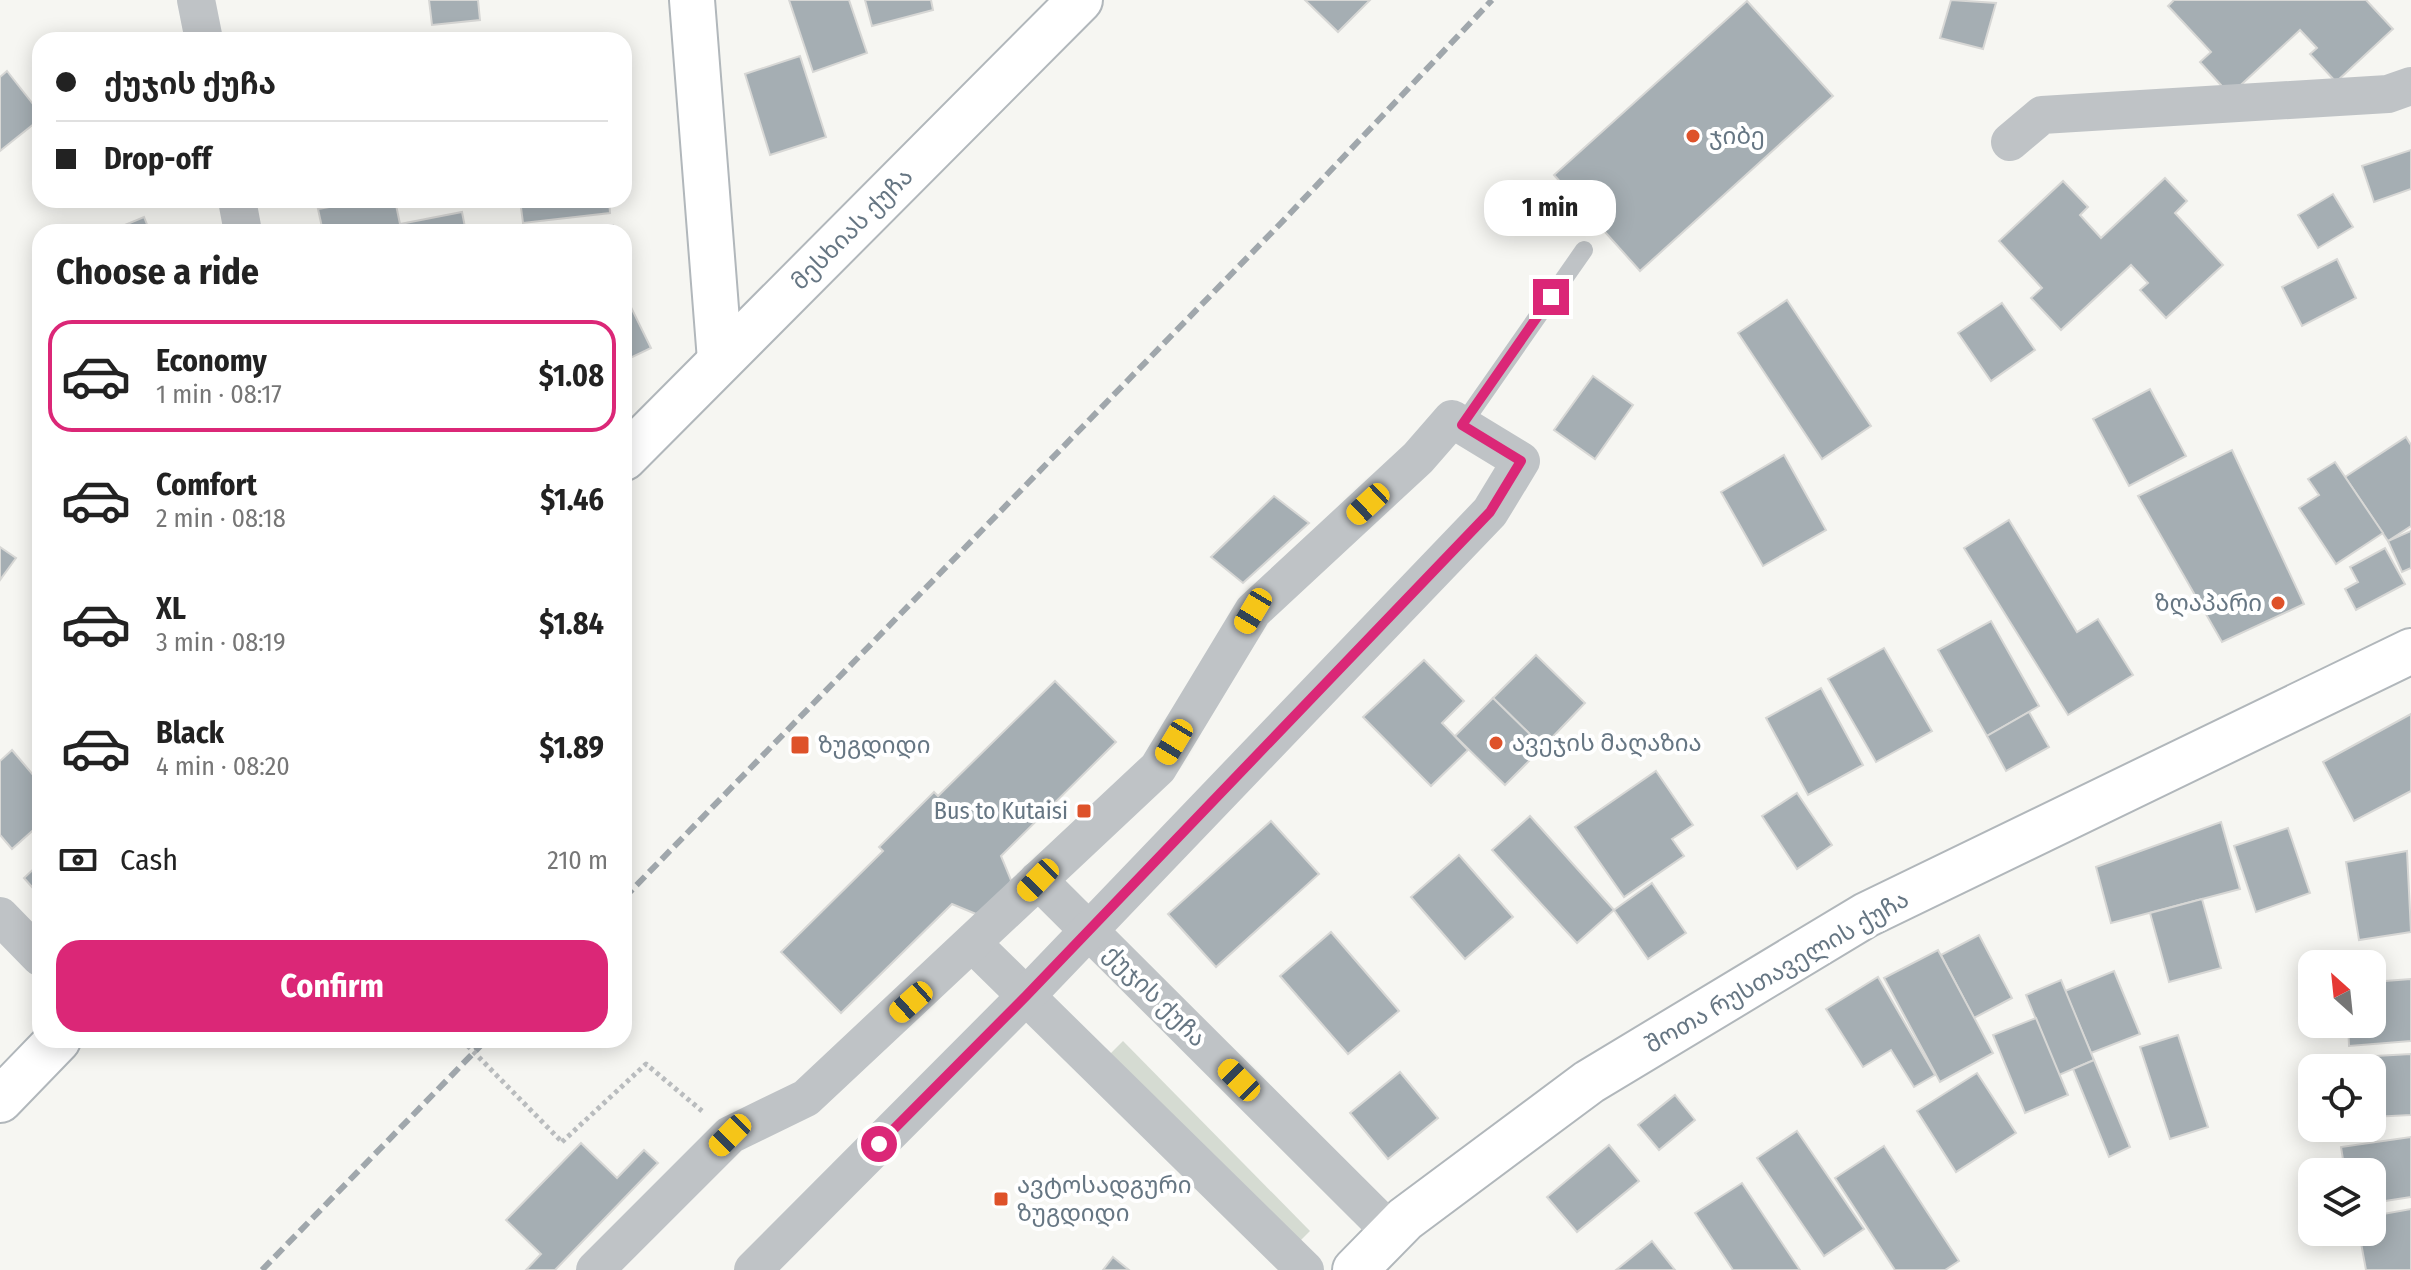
<!DOCTYPE html>
<meta charset="utf-8">
<style>
body{margin:0;font-family:"Fira Sans Condensed","Noto Sans Georgian",sans-serif;background:#f2f2f2;color:#222;height:100vh;display:flex;flex-direction:column;font-size:30px;white-space:nowrap}
*{box-sizing:border-box;margin:0}
p{font-size:26px;color:#767676}
.icon{flex:none;width:44px;height:44px;fill:none;stroke:currentColor;stroke-width:2;stroke-linecap:round;stroke-linejoin:round}
.map{position:relative;flex:1;overflow:hidden}
.side{position:absolute;left:32px;top:224px;width:600px;height:824px;display:flex;flex-direction:column;background:#fff;border-radius:24px;box-shadow:0 4px 20px #0003}
.side>*{flex:none}
.banner{position:absolute;left:32px;top:32px;width:600px;height:176px;border-radius:24px;box-shadow:0 4px 20px #0003;display:grid;align-content:center;height:176px;padding:0 24px;background:#fff}
.needle{width:52px;rotate:333deg}
.tools{position:absolute;left:2298px;top:950px;display:grid;gap:16px}
.tools a{display:grid;place-items:center;width:88px;height:88px;border-radius:16px;background:#fff;box-shadow:0 4px 20px #0003;font-size:40px}
.end{position:absolute;width:36px;height:36px;margin:-18px;border:10px solid #db2777;background:#fff;box-shadow:0 0 0 4px #fff}
.from{border-radius:50%}
.bubble{position:absolute;height:56px;border-radius:24px;background:#fff;box-shadow:0 4px 20px #0003;font-size:26px;font-weight:700;line-height:56px;text-align:center}
.car{position:absolute;width:24px;height:48px;margin:-24px -12px;border-radius:10px;box-shadow:0 0 6px 2px #0007;background:linear-gradient(#f5c518 24%,#345 0 40%,#f5c518 0 76%,#345 0 86%,#f5c518 0)}
.banner b{display:flex;align-items:center;gap:28px;height:76px;font-size:30px}
.banner b+b{border-top:2px solid #e0e0e0}
.banner i{width:20px;height:20px;background:#222}
ul{padding:0;list-style:none}
li{display:flex;align-items:center;gap:24px;height:112px;margin:0 16px 12px;padding:0 8px;border:4px solid transparent;border-radius:24px}
li div{flex:1}
li b{display:block;font-size:30px}
li em{font-style:normal;font-weight:700}
li.current{border-color:#db2777}
li>.icon{width:72px;height:72px;stroke-width:1.5}
h2{padding:0 24px;font-size:36px;line-height:96px}
.pay{display:flex;align-items:center;gap:20px;height:88px;padding:0 24px;font-size:30px}
.pay p{margin-inline-start:auto}
.action{display:flex;gap:16px;margin-top:auto;padding:16px 24px}
.action a{flex:1;height:92px;border-radius:24px;background:#db2777;color:#fff;font-size:32px;font-weight:700;line-height:92px;text-align:center}
.map>svg:first-child{display:block}
.green{fill:#d5dbd2}
.building{fill:#a5aeb3;stroke:#d7d7d5;stroke-width:2}
.lines{fill:none;stroke-linecap:round;stroke-linejoin:round}
.secondary-casing{stroke:#b1b7bb;stroke-width:48}
.path{stroke:#b9bcbe;stroke-width:5;stroke-dasharray:4 4;stroke-linecap:butt}
.lane{stroke:#bfc3c6;stroke-width:18}
.street{stroke:#bfc3c6;stroke-width:38}
.secondary{stroke:#fff;stroke-width:44}
.rail{stroke:#a0a7ac;stroke-width:6;stroke-dasharray:12 6;stroke-linecap:butt}
.path-bridge{stroke:#b9bcbe;stroke-width:5;stroke-dasharray:4 4;stroke-linecap:butt}
.route{stroke:#db2777;stroke-width:10}
.poi-dot{fill:#de522a;stroke:#fff;stroke-width:3}
.labels{text-anchor:middle;stroke-width:8;stroke-linejoin:round;paint-order:stroke}
.poi-label{font-size:24px;fill:#667683;stroke:#fff;text-anchor:start}
.street-label{font-size:24px;fill:#667683;stroke:#fff}
</style>
<div class="map">
<svg width="2411" height="1270" viewBox="0 0 2411 1270">
<rect width="100%" height="100%" fill="#f6f6f2"/>
<polygon class="green" points="1123,1041 1310,1231 1290,1251 1103,1061"/>
<g class="building">
<polygon points="429,0 478,0 480,20 432,25"/>
<polygon points="789,0 849,0 867,53 813,72"/>
<polygon points="865,0 931,0 933,10 872,26"/>
<polygon points="1305,0 1370,0 1338,32"/>
<polygon points="1951,0 1996,3 1983,49 1940,38"/>
<polygon points="2174,0 2366,0 2393,29 2336,82 2310,54 2317,48 2300,30 2230,95 2200,62 2211,52 2168,6"/>
<polygon points="1747,1 1833,96 1640,271 1554,175"/>
<polygon points="800,56 826,137 770,155 745,74"/>
<polygon points="7,71 40,113 40,119 0,151 0,77"/>
<polygon points="2411,150 2411,189 2374,202 2362,166"/>
<polygon points="2165,178 2187,201 2175,213 2223,265 2166,318 2140,290 2148,283 2131,265 2061,330 2031,298 2042,288 1999,241 2063,181 2088,207 2080,215 2101,238"/>
<polygon points="2333,194 2353,227 2318,248 2298,215"/>
<polygon points="368,200 395,200 400,224 462,212 466,232 323,232 318,209"/>
<polygon points="520,200 609,200 610,213 523,223"/>
<polygon points="144,217 150,232 108,232"/>
<polygon points="613,225 614,232 554,232"/>
<polygon points="2337,259 2356,298 2302,326 2282,287"/>
<polygon points="624,293 651,348 624,361"/>
<polygon points="1787,300 1871,426 1822,459 1738,333"/>
<polygon points="2002,303 2035,350 1991,381 1958,333"/>
<polygon points="1593,376 1633,405 1595,459 1554,430"/>
<polygon points="2150,389 2186,456 2129,486 2093,419"/>
<polygon points="2406,437 2411,445 2411,526 2388,541 2345,477"/>
<polygon points="2232,450 2304,604 2222,642 2138,496"/>
<polygon points="1784,455 1826,530 1763,566 1721,492"/>
<polygon points="2335,462 2383,533 2336,564 2299,508 2319,495 2308,479"/>
<polygon points="1274,496 1309,523 1243,583 1211,557"/>
<polygon points="2009,520 2077,632 2098,619 2133,675 2068,715 1964,548"/>
<polygon points="2411,531 2411,568 2402,572 2388,541"/>
<polygon points="0,547 16,558 0,580"/>
<polygon points="2385,548 2405,584 2356,610 2345,589 2358,582 2350,567"/>
<polygon points="1991,621 2039,706 1987,736 1938,650"/>
<polygon points="1884,648 1932,731 1876,762 1828,679"/>
<polygon points="1536,655 1585,703 1543,747 1493,698"/>
<polygon points="1424,660 1464,701 1442,723 1468,750 1431,786 1363,717"/>
<polygon points="1055,681 1116,742 1001,856 1011,880 1008,893 976,914 952,904 841,1013 781,952 883,851 879,847 934,792 938,796"/>
<polygon points="1821,688 1863,765 1808,795 1766,718"/>
<polygon points="1493,698 1543,747 1505,785 1455,736"/>
<polygon points="2029,712 2049,747 2006,771 1987,736"/>
<polygon points="2411,714 2411,791 2354,821 2323,762"/>
<polygon points="12,750 40,783 40,824 12,849 0,835 0,761"/>
<polygon points="1656,771 1693,825 1672,839 1684,856 1624,897 1575,827"/>
<polygon points="1797,793 1832,845 1797,869 1762,816"/>
<polygon points="1530,816 1614,910 1577,943 1492,850"/>
<polygon points="1271,821 1319,874 1216,967 1168,914"/>
<polygon points="2221,822 2240,889 2111,923 2096,867"/>
<polygon points="2288,828 2310,893 2256,912 2234,846"/>
<polygon points="2407,851 2411,932 2359,940 2346,862"/>
<polygon points="1459,855 1513,917 1465,959 1411,897"/>
<polygon points="40,863 40,896 24,878"/>
<polygon points="1652,883 1686,933 1648,959 1614,910"/>
<polygon points="2202,899 2221,968 2169,982 2150,913"/>
<polygon points="1331,932 1399,1011 1348,1054 1280,976"/>
<polygon points="1979,935 2012,998 1974,1018 1941,955"/>
<polygon points="1938,950 1993,1053 1940,1082 1884,978"/>
<polygon points="2114,971 2140,1034 2091,1053 2065,991"/>
<polygon points="1878,977 1935,1075 1914,1087 1891,1050 1863,1067 1826,1009"/>
<polygon points="2411,979 2411,1041 2349,1046 2348,1024 2372,1024 2372,982"/>
<polygon points="2061,980 2094,1060 2059,1075 2026,995"/>
<polygon points="2036,1018 2068,1095 2025,1113 1993,1035"/>
<polygon points="2178,1035 2208,1127 2170,1139 2140,1047"/>
<polygon points="2411,1054 2411,1115 2372,1117 2372,1068 2321,1068 2321,1059"/>
<polygon points="2094,1060 2130,1147 2109,1157 2073,1069"/>
<polygon points="1400,1072 1438,1118 1388,1159 1350,1113"/>
<polygon points="1977,1073 2016,1133 1956,1172 1917,1111"/>
<polygon points="1675,1095 1695,1120 1659,1150 1638,1125"/>
<polygon points="1797,1131 1864,1229 1824,1256 1757,1158"/>
<polygon points="2411,1137 2411,1197 2372,1203 2372,1172 2345,1172 2341,1147"/>
<polygon points="581,1143 617,1178 644,1150 658,1163 555,1270 526,1270 541,1254 506,1220"/>
<polygon points="1609,1145 1639,1181 1577,1232 1547,1197"/>
<polygon points="1884,1146 1959,1261 1945,1270 1895,1270 1835,1178"/>
<polygon points="1742,1183 1800,1270 1733,1270 1695,1213"/>
<polygon points="2411,1209 2411,1270 2366,1270 2359,1232 2372,1232 2372,1216"/>
<polygon points="1652,1241 1675,1270 1616,1270"/>
<polygon points="1113,1257 1129,1270 1103,1270"/>
</g>
<g class="lines">
<g class="secondary-casing">
<g id="secondary">
<polyline points="692,0 720,360"/>
<polyline points="624,458 1080,0"/>
<polyline points="0,1100 58,1040"/>
<polyline points="1355,1270 1405,1219 1589,1082 1866,915 2411,651"/>
</g>
</g>
<polyline class="path" points="562,1142 646,1064 702,1111"/>
<polyline class="lane" points="1462,425 1584,250"/>
<g class="street">
<polyline points="196,0 204,40"/>
<polyline points="2010,142 2042,115 2388,94 2411,86"/>
<polyline points="237,200 243,232"/>
<polyline points="1038,880 1391,1232"/>
<polyline points="0,916 40,957"/>
<polyline points="974,945 1305,1270"/>
<polyline points="595,1270 730,1135 806,1098 1158,768 1253,611 1418,458 1452,419 1521,461 1490,512 1026,996 753,1270"/>
</g>
<use href="#secondary" class="secondary"/>
<g class="rail">
<polyline points="624,898 1281,223 1492,0"/>
<polyline points="262,1270 486,1040"/>
</g>
<polyline class="path-bridge" points="462,1040 562,1142"/>
</g>
<g class="lines">
<polyline class="route" points="879,1144 1026,996 1490,512 1521,461 1462,425 1551,297"/>
</g>
<g class="poi-dot">
<circle cx="1693" cy="136" r="8"/>
<circle cx="2278" cy="603" r="8"/>
<circle cx="1496" cy="743" r="8"/>
<rect x="790" y="735" width="20" height="20" rx="4"/>
<rect x="1076" y="803" width="16" height="16" rx="4"/>
<rect x="993" y="1191" width="16" height="16" rx="4"/>
</g>
<g class="labels">
<g class="poi-label">
<text x="1709" y="144">ჯიბე</text>
<text x="2262" y="611" text-anchor="end">ზღაპარი</text>
<text x="1512" y="751">ავეჯის მაღაზია</text>
<text x="818" y="753">ზუგდიდი</text>
<text x="1068" y="819" text-anchor="end">Bus to Kutaisi</text>
<text x="1017" y="1193">ავტოსადგური<tspan x="1017" dy="28">ზუგდიდი</tspan></text>
</g>
<g class="street-label">
<text transform="translate(852 229) rotate(-45)" y="8">მესხიას ქუჩა</text>
<text transform="translate(1777 972) rotate(-30)" y="8">შოთა რუსთაველის ქუჩა</text>
<text transform="translate(1155 996) rotate(45)" y="8">ქუჯის ქუჩა</text>
</g>
</g>
</svg>
<div class="tools">
<a><svg class="needle" viewBox="-14 -14 28 28"><path d="M0-13l5 13h-10z" fill="#e53935"/><path d="M0 13l5-13h-10z" fill="#767676"/></svg></a>
<a><svg class="icon" aria-label="locate" viewBox="0 0 24 24"><circle cx="12" cy="12" r="6"/><path d="M12 2v4M12 18v4M2 12h4M18 12h4"/></svg></a>
<a><svg class="icon" aria-label="layers" viewBox="0 0 24 24"><path d="M12 4l9 5-9 5-9-5zM3 14l9 5 9-5"/></svg></a>
</div>
<i class="end from" style="left:879px;top:1144px"></i>
<i class="end" style="left:1551px;top:297px"></i>
<div class="bubble" style="left:1484px;top:180px;width:132px">1 min</div>
<i class="car" style="left:1368px;top:504px;rotate:227deg"></i>
<i class="car" style="left:1253px;top:611px;rotate:211deg"></i>
<i class="car" style="left:1174px;top:742px;rotate:211deg"></i>
<i class="car" style="left:1038px;top:880px;rotate:224deg"></i>
<i class="car" style="left:911px;top:1002px;rotate:228deg"></i>
<i class="car" style="left:1239px;top:1080px;rotate:315deg"></i>
<i class="car" style="left:730px;top:1135px;rotate:225deg"></i>
<div class="banner">
<b><i class="from"></i>ქუჯის ქუჩა</b>
<b><i></i>Drop-off</b>
</div>
<section class="side">
<h2>Choose a ride</h2>
<ul>
<li class="current"><svg class="icon" aria-label="car" viewBox="0 0 24 24"><path d="M5 17H2v-5l4-1 3-4h7l3 4 3 1v5h-3M9 17h6M6 11h13"/><circle cx="7" cy="17" r="2"/><circle cx="17" cy="17" r="2"/></svg><div><b>Economy</b><p>1 min · 08:17</p></div><em>$1.08</em></li>
<li><svg class="icon" aria-label="car" viewBox="0 0 24 24"><path d="M5 17H2v-5l4-1 3-4h7l3 4 3 1v5h-3M9 17h6M6 11h13"/><circle cx="7" cy="17" r="2"/><circle cx="17" cy="17" r="2"/></svg><div><b>Comfort</b><p>2 min · 08:18</p></div><em>$1.46</em></li>
<li><svg class="icon" aria-label="car" viewBox="0 0 24 24"><path d="M5 17H2v-5l4-1 3-4h7l3 4 3 1v5h-3M9 17h6M6 11h13"/><circle cx="7" cy="17" r="2"/><circle cx="17" cy="17" r="2"/></svg><div><b>XL</b><p>3 min · 08:19</p></div><em>$1.84</em></li>
<li><svg class="icon" aria-label="car" viewBox="0 0 24 24"><path d="M5 17H2v-5l4-1 3-4h7l3 4 3 1v5h-3M9 17h6M6 11h13"/><circle cx="7" cy="17" r="2"/><circle cx="17" cy="17" r="2"/></svg><div><b>Black</b><p>4 min · 08:20</p></div><em>$1.89</em></li>
</ul>
<div class="pay"><svg class="icon" aria-label="cash" viewBox="0 0 24 24"><path d="M3 7h18v10H3z"/><circle cx="12" cy="12" r="2"/></svg>Cash<p>210 m</p></div>
<div class="action"><a>Confirm</a></div>
</section>
</div>
